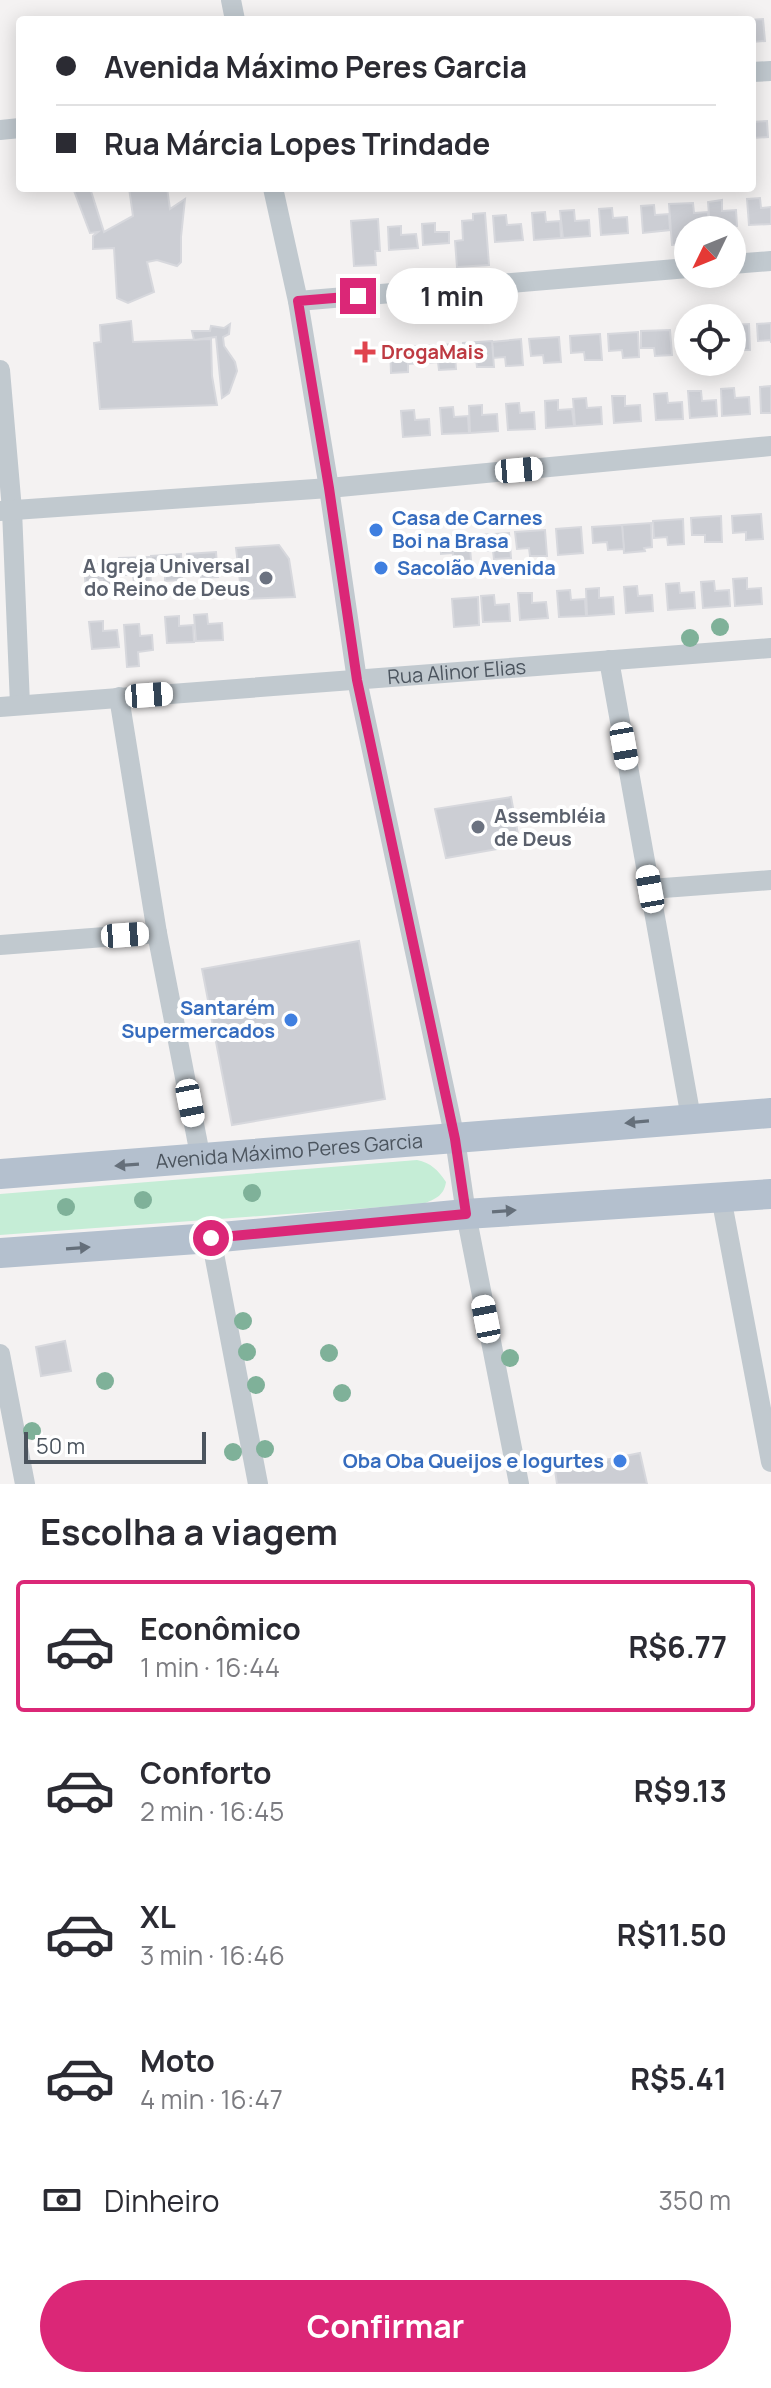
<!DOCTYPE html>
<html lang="pt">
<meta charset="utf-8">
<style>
body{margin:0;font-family:Manrope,sans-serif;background:#f2f2f3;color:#2b2b33;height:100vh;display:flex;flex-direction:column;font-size:30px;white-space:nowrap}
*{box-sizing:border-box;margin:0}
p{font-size:26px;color:#7c7c81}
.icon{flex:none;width:44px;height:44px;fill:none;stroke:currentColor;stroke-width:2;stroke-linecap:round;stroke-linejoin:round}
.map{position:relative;height:1484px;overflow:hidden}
.side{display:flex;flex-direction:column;background:#fff;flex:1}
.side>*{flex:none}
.top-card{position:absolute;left:16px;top:16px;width:740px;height:176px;border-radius:8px;box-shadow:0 4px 20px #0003;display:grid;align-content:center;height:176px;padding:0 40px;background:#fff}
.needle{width:52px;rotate:227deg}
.tools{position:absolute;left:674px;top:216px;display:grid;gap:16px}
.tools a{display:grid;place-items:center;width:72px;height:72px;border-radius:50%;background:#fff;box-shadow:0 4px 20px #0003;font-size:40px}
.scale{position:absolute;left:24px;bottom:20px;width:182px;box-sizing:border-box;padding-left:8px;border:4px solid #4b545e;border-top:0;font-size:22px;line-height:28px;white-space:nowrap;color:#4b545e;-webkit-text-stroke:6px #fff;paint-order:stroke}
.end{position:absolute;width:36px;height:36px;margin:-18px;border:10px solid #db2777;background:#fff;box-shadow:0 0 0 4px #fff}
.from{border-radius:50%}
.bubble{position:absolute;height:56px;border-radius:28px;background:#fff;box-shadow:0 4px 20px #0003;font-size:26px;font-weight:700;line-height:56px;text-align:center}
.car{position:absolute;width:24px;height:48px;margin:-24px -12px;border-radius:10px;box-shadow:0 0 6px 2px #0007;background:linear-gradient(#fff 24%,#345 0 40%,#fff 0 76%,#345 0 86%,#fff 0)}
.top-card b{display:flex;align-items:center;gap:28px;height:76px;font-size:30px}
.top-card b+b{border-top:2px solid #e1e1e2}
.top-card i{width:20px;height:20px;background:#2b2b33}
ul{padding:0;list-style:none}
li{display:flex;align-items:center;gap:24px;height:132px;margin:0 16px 12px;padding:0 24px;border:4px solid transparent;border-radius:8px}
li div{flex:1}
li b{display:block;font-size:30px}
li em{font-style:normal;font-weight:700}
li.current{border-color:#db2777}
li>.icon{width:72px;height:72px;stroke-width:1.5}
h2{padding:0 40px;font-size:36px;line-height:96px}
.pay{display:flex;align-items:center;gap:20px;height:88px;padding:0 40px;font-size:30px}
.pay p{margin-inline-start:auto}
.cta{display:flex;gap:16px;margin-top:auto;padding:16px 40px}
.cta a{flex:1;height:92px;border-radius:48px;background:#db2777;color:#fff;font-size:32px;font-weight:700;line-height:92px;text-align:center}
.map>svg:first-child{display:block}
.green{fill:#c5edd6}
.building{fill:#ccced4;stroke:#d7d8dd;stroke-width:2}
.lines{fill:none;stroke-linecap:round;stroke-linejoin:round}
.minor{stroke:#c1c9cf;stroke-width:20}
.primary{stroke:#b4c0ce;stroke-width:30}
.tree{fill:#7fb199}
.oneway{fill:#656f7a}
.route{stroke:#db2777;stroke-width:10}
.health-dot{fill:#e0444e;stroke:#fff;stroke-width:3}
.shop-dot{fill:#3f7fe0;stroke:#fff;stroke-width:3}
.worship-dot{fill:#6b7280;stroke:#fff;stroke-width:3}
.labels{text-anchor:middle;stroke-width:8;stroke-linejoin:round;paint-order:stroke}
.health-label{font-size:20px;font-weight:bold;fill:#be3a42;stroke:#fff;text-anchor:start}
.shop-label{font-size:20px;font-weight:bold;fill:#366cbe;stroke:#fff;text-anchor:start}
.worship-label{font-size:20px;font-weight:bold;fill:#5b616d;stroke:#fff;text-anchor:end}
.street-label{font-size:20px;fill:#4b545e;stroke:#fff}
</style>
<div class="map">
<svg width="771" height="1484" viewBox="0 0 771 1484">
<rect width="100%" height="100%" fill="#f4f2f2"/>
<path class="green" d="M417,1160C431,1163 438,1170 446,1182C444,1196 435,1199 423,1204L0,1235V1194Z"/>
<g class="building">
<polygon points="763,19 765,41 752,42 752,20 747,20"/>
<polygon points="767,121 768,137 752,138 752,122"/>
<polygon points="73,188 90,188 104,232 133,216 129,188 167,188 170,209 185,199 181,237 181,262 177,266 157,260 147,262 154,292 128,303 117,298 114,248 93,249 93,236 98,232 90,233"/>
<polygon points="760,198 761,208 771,207 771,224 749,225 747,199"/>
<polygon points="722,200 722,211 736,210 737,226 710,228 708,202"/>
<polygon points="693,203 694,213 708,212 709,228 688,230 688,244 672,245 669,204"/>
<polygon points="654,205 655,215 669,214 670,230 643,233 641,206"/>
<polygon points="612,208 613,218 627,217 628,233 601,235 599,209"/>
<polygon points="574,210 575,221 589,220 590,236 563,238 560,211"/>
<polygon points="545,212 546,222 560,221 561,238 534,240 532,213"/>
<polygon points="485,213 489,265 457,267 455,241 463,240 462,221 473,220 473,214"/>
<polygon points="506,215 507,225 521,224 523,240 495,242 493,216"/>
<polygon points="378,219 380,251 375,251 376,265 354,266 351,221"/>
<polygon points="435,223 435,232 449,232 449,243 423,245 422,224"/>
<polygon points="401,226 401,235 416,234 418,248 389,250 388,227"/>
<polygon points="131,321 133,342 211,339 212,376 217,405 100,409 94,343 101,342 100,325"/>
<polygon points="771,323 771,343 771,340 758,341 757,324"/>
<polygon points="230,324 229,334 223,337 224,346 235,362 237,371 229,393 222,398 216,337 194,340 192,331 210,331 211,326 224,328"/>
<polygon points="749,324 750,350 734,350 732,325"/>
<polygon points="688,328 688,345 680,346 679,329"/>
<polygon points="670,330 672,355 655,356 654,348 641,348 641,331"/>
<polygon points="638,332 639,357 623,358 622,350 609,351 608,334"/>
<polygon points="600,334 602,360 585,360 584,352 571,353 570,336"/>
<polygon points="559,337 561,362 544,363 543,355 531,356 529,339"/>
<polygon points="521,339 523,365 506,366 505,357 493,358 492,342"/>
<polygon points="492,341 494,367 477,367 476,359 463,360 463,343"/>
<polygon points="454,344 456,369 439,370 438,362 425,363 424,346"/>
<polygon points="420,346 420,363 408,364 408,372 391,373 390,348"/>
<polygon points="771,386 771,413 761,413 760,387"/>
<polygon points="734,388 735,398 749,397 750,414 722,416 721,389"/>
<polygon points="688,391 701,391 702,401 716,400 717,416 690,418"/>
<polygon points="667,393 668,403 682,402 683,419 656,420 654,394"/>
<polygon points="612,396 625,396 625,406 640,405 641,421 614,423"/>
<polygon points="586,398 587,408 601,407 602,424 575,426 573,399"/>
<polygon points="558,400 558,410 572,409 574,426 546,428 545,401"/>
<polygon points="519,403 520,413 534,412 535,429 508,430 506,404"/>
<polygon points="482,405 482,415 497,414 498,431 470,433 469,406"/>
<polygon points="453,407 454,417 468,416 469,433 442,434 440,408"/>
<polygon points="414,410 415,420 429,419 430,435 403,437 401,411"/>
<polygon points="761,514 763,539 746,540 746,532 733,533 732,516"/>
<polygon points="721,516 722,542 705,542 705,535 692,535 691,518"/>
<polygon points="683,519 684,544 668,545 667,537 654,538 653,521"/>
<polygon points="651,523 652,547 644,548 645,551 624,553 622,525"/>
<polygon points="622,525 624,549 608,550 607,542 593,543 592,527"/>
<polygon points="581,527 583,553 558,555 556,529"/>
<polygon points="545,530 547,556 530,556 529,548 517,549 515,532"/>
<polygon points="509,533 511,558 494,559 493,551 481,551 479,535"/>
<polygon points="469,535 471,560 454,562 453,553 441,554 440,537"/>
<polygon points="279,545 289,559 295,597 242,599 236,548"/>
<polygon points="216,552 218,577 201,578 201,570 188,571 187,554"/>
<polygon points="181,554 182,580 165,581 165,572 152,573 151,556"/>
<polygon points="149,557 151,582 134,583 133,575 121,575 119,558"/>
<polygon points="112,563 113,586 103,587 102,580 95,580 96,590 86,591 84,565"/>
<polygon points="747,578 747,589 761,588 762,604 735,606 733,579"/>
<polygon points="714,581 715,591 729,590 730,606 703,608 701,582"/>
<polygon points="679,583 680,593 694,592 695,608 668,610 666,584"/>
<polygon points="637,586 638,596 652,595 653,611 626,613 624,587"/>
<polygon points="599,588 599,598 613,597 614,614 587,616 586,589"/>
<polygon points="570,590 571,600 585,599 586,616 559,617 557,591"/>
<polygon points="518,593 532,593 532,603 546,602 548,618 520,620"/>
<polygon points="494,595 495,605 509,604 510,621 483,622 481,596"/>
<polygon points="478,597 479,625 454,627 452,599"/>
<polygon points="207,614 208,624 222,623 223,640 196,641 194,615"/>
<polygon points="179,616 179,626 193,625 194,642 167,643 165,617"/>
<polygon points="103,621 103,631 117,630 119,647 92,649 89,622"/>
<polygon points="139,624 140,636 152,635 153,650 138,652 139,666 127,667 124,625"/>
<polygon points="511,797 520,845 446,858 435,809"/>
<polygon points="359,941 385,1099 232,1125 202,969"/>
<polygon points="65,1341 71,1371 41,1376 36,1347"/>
<polygon points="640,1453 647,1484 557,1484 555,1470"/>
</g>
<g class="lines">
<g class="minor">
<polyline points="231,0 235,20"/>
<polyline points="752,72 771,71"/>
<polyline points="0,130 20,128"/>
<polyline points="273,188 298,301 329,488 357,680 455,1139 466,1214 519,1484"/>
<polyline points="732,264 771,261"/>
<polyline points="298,301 688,268"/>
<polyline points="0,370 12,510 20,705"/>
<polyline points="0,511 329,488 771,446"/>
<polyline points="609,660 691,1118"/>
<polyline points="119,697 157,933 201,1160"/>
<path id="s1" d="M0,707L771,648"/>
<polyline points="650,889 771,880"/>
<polyline points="0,945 157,933"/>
<polyline points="721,1197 771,1462"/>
<polyline points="211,1238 258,1484"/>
<polyline points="0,1354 25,1484"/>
</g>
<g class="primary">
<path id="s2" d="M0,1174L771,1113"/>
<polyline points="0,1253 211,1238 466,1214 771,1194"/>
</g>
</g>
<g class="tree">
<circle cx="720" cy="627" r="9"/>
<circle cx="690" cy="638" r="9"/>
<circle cx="252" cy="1193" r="9"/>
<circle cx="143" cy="1200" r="9"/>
<circle cx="66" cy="1207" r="9"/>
<circle cx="243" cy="1321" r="9"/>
<circle cx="247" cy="1352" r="9"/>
<circle cx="329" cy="1353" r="9"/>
<circle cx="510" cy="1358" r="9"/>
<circle cx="105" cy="1381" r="9"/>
<circle cx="256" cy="1385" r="9"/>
<circle cx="342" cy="1393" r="9"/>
<circle cx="32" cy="1431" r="9"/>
<circle cx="265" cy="1449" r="9"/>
<circle cx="233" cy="1452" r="9"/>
</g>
<defs><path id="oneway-solid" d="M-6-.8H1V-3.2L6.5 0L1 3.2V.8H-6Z" transform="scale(2)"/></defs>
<g class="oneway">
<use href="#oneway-solid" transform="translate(637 1122) rotate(175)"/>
<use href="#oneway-solid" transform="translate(127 1165) rotate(176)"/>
<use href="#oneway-solid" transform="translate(504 1211) rotate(-4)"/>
<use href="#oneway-solid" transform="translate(78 1248) rotate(-4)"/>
</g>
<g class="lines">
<polyline class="route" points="211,1238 466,1214 455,1139 357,680 329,488 298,301 358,296"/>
</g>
<path class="health-dot" d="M361 340h8v8h8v8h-8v8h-8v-8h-8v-8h8z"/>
<g class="shop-dot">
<circle cx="376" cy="530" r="8"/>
<circle cx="381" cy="568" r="8"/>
<circle cx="291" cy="1020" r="8"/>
<circle cx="620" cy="1461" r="8"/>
</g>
<g class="worship-dot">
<circle cx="266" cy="578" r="8"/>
<circle cx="478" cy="827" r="8"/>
</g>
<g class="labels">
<g class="health-label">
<text x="381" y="359">DrogaMais</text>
</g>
<g class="shop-label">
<text x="392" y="525">Casa de Carnes<tspan x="392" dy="23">Boi na Brasa</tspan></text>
<text x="397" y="575">Sacolão Avenida</text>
<text x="275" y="1015" text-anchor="end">Santarém<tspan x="275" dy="23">Supermercados</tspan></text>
<text x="604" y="1468" text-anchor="end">Oba Oba Queijos e Iogurtes</text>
</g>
<g class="worship-label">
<text x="250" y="573">A Igreja Universal<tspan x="250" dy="23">do Reino de Deus</tspan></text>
<text x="494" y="823" text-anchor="start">Assembléia<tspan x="494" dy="23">de Deus</tspan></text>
</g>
<g class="street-label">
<text dy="7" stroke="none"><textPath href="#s1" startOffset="458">Rua Alinor Elias</textPath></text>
<text dy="7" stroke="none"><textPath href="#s2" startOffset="290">Avenida Máximo Peres Garcia</textPath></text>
</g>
</g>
</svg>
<div class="tools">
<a><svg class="needle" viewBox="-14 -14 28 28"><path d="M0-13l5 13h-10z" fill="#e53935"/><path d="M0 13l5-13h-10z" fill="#7c7c81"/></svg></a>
<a><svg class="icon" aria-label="locate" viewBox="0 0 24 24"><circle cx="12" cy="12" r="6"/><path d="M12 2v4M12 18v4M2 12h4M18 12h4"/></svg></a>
</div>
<div class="scale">50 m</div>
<i class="end from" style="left:211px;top:1238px"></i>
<i class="end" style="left:358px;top:296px"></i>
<div class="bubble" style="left:386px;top:268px;width:132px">1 min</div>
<i class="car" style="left:519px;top:470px;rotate:85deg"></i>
<i class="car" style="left:149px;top:695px;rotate:86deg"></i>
<i class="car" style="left:624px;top:746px;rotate:170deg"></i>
<i class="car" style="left:650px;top:889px;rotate:350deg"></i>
<i class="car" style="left:125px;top:935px;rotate:86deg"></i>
<i class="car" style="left:190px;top:1103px;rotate:169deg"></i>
<i class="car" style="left:486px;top:1319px;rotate:349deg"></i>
<div class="top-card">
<b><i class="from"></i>Avenida Máximo Peres Garcia</b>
<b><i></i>Rua Márcia Lopes Trindade</b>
</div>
</div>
<section class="side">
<h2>Escolha a viagem</h2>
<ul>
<li class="current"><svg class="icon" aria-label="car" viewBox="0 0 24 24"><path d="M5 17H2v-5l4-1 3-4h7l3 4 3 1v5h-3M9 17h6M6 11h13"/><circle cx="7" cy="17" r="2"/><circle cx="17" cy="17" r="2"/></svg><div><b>Econômico</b><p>1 min · 16:44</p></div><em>R$6.77</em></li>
<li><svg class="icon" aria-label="car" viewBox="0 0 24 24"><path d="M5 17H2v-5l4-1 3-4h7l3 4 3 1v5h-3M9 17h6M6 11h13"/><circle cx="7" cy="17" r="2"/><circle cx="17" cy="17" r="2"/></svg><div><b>Conforto</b><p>2 min · 16:45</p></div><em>R$9.13</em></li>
<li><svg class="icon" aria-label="car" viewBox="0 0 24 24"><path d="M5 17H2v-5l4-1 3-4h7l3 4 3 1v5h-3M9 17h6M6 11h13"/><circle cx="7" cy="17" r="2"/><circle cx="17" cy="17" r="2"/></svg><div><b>XL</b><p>3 min · 16:46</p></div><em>R$11.50</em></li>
<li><svg class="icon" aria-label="car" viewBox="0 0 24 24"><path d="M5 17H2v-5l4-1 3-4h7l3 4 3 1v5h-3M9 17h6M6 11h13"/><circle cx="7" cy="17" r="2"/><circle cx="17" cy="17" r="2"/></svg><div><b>Moto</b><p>4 min · 16:47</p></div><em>R$5.41</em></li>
</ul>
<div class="pay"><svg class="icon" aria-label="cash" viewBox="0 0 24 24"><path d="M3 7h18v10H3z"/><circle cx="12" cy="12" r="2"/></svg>Dinheiro<p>350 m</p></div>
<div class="cta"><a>Confirmar</a></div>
</section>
